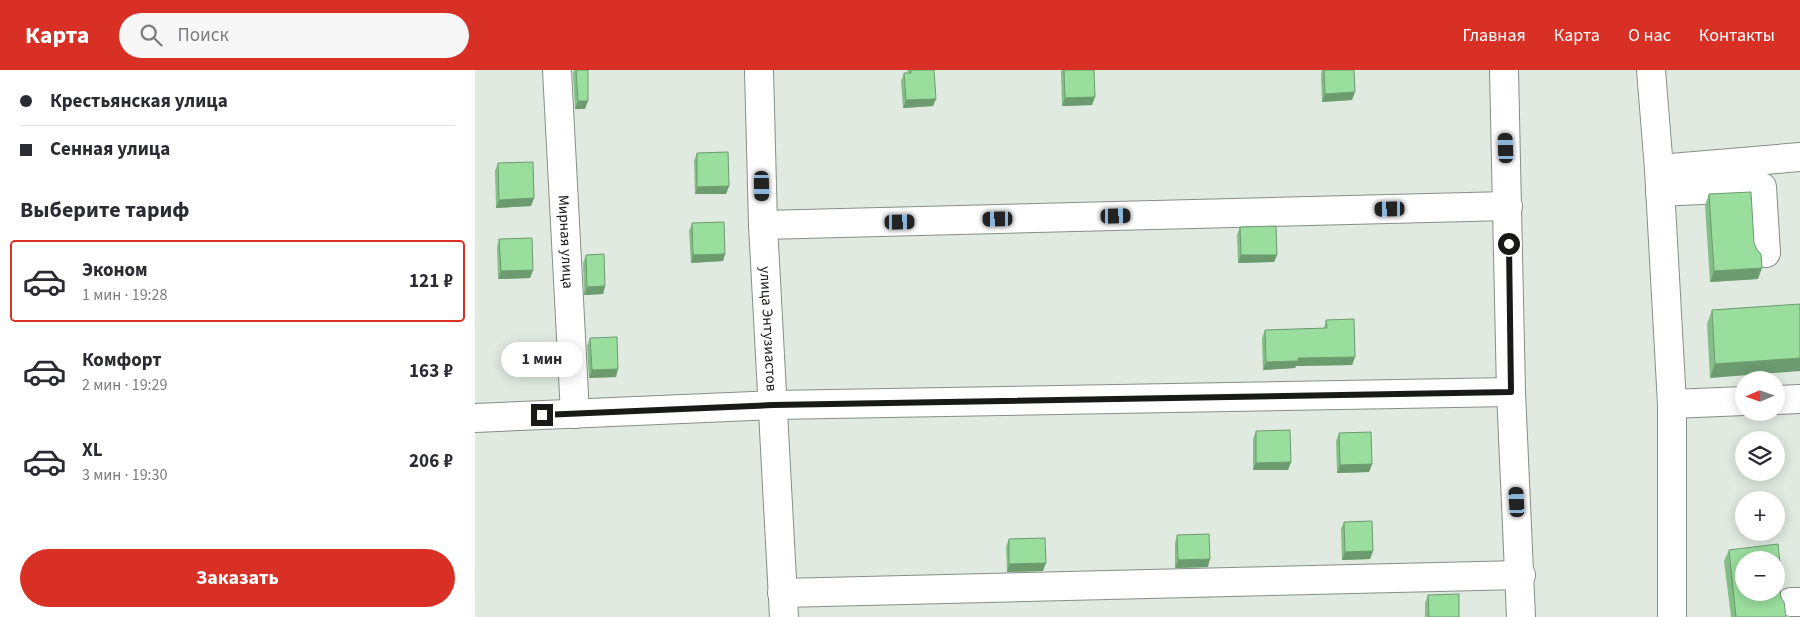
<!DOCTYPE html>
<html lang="ru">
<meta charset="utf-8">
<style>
body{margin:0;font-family:"Source Sans 3",sans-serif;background:#f7f7f7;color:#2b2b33;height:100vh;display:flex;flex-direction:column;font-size:19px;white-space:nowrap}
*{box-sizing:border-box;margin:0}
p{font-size:16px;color:#7c7c81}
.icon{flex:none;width:28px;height:28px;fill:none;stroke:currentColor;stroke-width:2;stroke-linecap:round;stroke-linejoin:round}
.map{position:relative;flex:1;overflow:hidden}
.details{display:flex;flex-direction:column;background:#fff;width:475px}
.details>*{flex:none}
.banner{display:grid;align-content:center;height:110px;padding:0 20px;background:#fff}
.needle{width:32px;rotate:268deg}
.buttons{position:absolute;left:1260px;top:301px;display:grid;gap:10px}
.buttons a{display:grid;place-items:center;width:50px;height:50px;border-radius:50%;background:#fff;box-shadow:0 2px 12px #0003;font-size:25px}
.end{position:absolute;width:22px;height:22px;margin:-11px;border:6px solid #171a17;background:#fff;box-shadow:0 0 0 2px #fff}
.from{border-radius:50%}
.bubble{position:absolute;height:35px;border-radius:18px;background:#fff;box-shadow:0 2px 12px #0003;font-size:16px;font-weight:700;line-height:35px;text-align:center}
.car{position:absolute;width:15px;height:30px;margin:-15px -8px;border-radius:6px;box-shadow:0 0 4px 1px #0007;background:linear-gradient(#222 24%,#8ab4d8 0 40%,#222 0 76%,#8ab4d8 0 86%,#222 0)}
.banner b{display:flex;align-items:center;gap:18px;height:48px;font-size:19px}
.banner b+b{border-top:1px solid #e1e1e2}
.banner i{width:12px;height:12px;background:#2b2b33}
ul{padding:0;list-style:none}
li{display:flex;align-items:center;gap:15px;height:82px;margin:0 10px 8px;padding:0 10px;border:2px solid transparent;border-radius:5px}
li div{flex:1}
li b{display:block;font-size:19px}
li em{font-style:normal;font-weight:700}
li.on{border-color:#d93025}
li>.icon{width:45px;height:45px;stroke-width:1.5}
h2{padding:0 20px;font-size:22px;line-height:60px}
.cta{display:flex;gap:10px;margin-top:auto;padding:10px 20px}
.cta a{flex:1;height:58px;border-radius:30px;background:#d93025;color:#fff;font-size:20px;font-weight:700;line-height:58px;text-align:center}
header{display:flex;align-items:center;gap:30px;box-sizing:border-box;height:70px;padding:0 25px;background:#d93025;color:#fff}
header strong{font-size:24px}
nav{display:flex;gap:28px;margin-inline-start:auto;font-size:18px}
.search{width:350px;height:45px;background:#f7f7f7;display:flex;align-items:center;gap:12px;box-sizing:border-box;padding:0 18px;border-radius:28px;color:#7c7c81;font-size:19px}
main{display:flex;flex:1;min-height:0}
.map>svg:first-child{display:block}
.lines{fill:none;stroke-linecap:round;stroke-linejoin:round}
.minor-casing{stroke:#868f86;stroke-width:30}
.minor{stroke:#fff;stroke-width:28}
.wall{fill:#84bf88}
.shaded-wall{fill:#6c9b6f}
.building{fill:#9ade9e;stroke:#6c9b6f;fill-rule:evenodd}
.route{stroke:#171a17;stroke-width:6}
.labels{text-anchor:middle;stroke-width:4;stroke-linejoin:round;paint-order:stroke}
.street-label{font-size:15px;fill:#171a17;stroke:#fff}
</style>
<header>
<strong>Карта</strong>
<div class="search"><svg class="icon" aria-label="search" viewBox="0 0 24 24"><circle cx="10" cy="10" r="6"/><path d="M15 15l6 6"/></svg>Поиск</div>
<nav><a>Главная</a><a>Карта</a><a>О нас</a><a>Контакты</a></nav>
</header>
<main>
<section class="details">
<div class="banner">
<b><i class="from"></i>Крестьянская улица</b>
<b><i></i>Сенная улица</b>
</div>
<h2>Выберите тариф</h2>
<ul>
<li class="on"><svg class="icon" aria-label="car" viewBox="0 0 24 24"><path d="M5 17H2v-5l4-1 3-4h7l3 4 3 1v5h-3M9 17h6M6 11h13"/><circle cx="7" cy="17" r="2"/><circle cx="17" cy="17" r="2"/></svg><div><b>Эконом</b><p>1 мин · 19:28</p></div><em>121 ₽</em></li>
<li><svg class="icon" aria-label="car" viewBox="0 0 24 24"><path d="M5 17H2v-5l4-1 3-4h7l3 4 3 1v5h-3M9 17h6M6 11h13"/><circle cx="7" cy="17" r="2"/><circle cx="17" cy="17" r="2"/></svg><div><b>Комфорт</b><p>2 мин · 19:29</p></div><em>163 ₽</em></li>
<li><svg class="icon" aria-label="car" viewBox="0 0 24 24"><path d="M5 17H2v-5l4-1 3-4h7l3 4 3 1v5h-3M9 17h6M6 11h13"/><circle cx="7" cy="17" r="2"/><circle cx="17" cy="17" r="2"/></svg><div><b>XL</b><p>3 мин · 19:30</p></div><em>206 ₽</em></li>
</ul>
<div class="cta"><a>Заказать</a></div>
</section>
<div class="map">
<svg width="1325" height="547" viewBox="0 0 1325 547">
<rect width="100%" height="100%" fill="#e0eae0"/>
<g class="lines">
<g class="minor-casing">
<g id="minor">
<path id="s1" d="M82,0L100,344"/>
<path id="s2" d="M284,0L288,155L309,547"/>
<polyline points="1029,0 1036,322 1046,547"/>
<polyline points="1176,0 1184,99 1197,334 1197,547"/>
<polyline points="1184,99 1325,87"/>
<polyline points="1185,122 1287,117 1291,183"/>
<polyline points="288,155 1033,136"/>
<polyline points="1301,330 1325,329"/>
<polyline points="1197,334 1269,331"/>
<polyline points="0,348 298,335 1036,322"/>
<polyline points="307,523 1046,505"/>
<polyline points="1316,532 1325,532"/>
</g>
</g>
<use href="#minor" class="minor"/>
</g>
<g class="wall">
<polygon points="99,0 113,0 110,39 100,39 98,3"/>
<polygon points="432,0 459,0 461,29 458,36 428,38 426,11 429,3 433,3"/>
<polygon points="586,0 619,0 620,27 617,35 587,36 586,2"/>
<polygon points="847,0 879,0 877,30 847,32 846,4"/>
<polygon points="222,83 254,116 251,124 220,124 219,91"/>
<polygon points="23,93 59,128 56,136 21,138 20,101"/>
<polygon points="1234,124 1279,173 1283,209 1235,212 1230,135"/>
<polygon points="217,153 250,184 248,191 216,193 214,161"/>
<polygon points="765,157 802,185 799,192 763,193 762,165"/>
<polygon points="24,169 58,200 55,208 23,209 22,177"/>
<polygon points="111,185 130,216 128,224 109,225 108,193"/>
<polygon points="1325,234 1235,308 1232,254 1237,240"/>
<polygon points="851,250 880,287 877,295 821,296 820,298 788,300 787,268 790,260 849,258"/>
<polygon points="115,268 141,307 114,308 112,276"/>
<polygon points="781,361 816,392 813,400 778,400 778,369"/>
<polygon points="864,363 897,394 894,402 862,403 861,371"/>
<polygon points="869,452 898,481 895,489 867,490 866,459"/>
<polygon points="702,465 733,497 700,498 700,473"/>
<polygon points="534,469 568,501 532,502 531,477"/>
<polygon points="1254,480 1305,521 1311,547 1256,547 1249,491"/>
<polygon points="953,525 984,547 950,547 950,533"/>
</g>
<g class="shaded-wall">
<polygon points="880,22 877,30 847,32 850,24"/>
<polygon points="620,27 617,35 587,36 590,28"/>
<polygon points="461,29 458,36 428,38 431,30"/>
<polygon points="103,31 113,31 110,39 100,39"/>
<polygon points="254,116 251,124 220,124 222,117"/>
<polygon points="59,128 56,136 21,138 24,130"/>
<polygon points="250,184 248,191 216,193 218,185"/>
<polygon points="766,185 802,185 799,192 763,193"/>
<polygon points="1287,198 1283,209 1235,212 1239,201"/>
<polygon points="58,200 55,208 23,209 26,201"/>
<polygon points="130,216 128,224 109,225 112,217"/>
<polygon points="880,287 877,295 821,296 820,298 788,300 791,292 823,288"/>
<polygon points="1325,288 1325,301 1235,308 1240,294"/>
<polygon points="143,299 141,307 114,308 117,300"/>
<polygon points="816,392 813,400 778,400 781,393"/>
<polygon points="897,394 894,402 862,403 865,395"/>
<polygon points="898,481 895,489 867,490 870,482"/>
<polygon points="735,489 733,497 700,498 703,490"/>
<polygon points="571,493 568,501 532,502 534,494"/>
</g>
<g class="building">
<polygon points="101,0 113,0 113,31 103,31"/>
<polygon points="436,0 459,0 461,29 431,30 429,3 436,3"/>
<polygon points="589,0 619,0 620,27 590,28"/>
<polygon points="849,0 879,0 880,22 850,24"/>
<polygon points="253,82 254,116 222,117 222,83"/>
<polygon points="58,92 59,128 24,130 23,93"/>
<polygon points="1276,122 1279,173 1282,180 1286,184 1287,198 1239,201 1234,124"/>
<polygon points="249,152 250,184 218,185 217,153"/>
<polygon points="801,156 802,185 766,185 765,157"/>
<polygon points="57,168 58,200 26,201 24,169"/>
<polygon points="129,184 130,216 112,217 111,185"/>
<polygon points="1325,234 1325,288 1240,294 1237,240"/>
<polygon points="879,249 880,287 823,288 823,291 791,292 790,260 852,258 851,250"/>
<polygon points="142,267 143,299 117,300 115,268"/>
<polygon points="815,360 816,392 781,393 781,361"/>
<polygon points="896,362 897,394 865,395 864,363"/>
<polygon points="897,451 898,481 870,482 869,452"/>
<polygon points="734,464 735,489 703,490 702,465"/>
<polygon points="570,468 571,493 534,494 534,469"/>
<path d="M1303,474L1307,512L1305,521L1306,528L1309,532L1311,547H1261L1254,480ZM1269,490H1301V522H1269Z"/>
<polygon points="984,524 984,547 954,547 953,525"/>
</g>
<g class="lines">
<polyline class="route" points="67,345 298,335 1036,322 1034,174"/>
</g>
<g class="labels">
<g class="street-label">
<text dy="5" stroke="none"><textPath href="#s1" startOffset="172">Мирная улица</textPath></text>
<text dy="5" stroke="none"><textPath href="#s2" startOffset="259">улица Энтузиастов</textPath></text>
</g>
</g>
</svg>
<div class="buttons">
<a><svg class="needle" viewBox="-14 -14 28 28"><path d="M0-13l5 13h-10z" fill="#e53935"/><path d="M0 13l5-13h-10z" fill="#7c7c81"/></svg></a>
<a><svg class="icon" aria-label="layers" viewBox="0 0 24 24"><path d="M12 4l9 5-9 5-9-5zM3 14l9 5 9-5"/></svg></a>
<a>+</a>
<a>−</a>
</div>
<i class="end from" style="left:1034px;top:174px"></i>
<i class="end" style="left:67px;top:345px"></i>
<div class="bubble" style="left:26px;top:272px;width:82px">1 мин</div>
<i class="car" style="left:1031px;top:78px;rotate:358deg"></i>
<i class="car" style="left:287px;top:116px;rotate:179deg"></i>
<i class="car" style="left:915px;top:139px;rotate:269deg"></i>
<i class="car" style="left:641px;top:146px;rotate:89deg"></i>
<i class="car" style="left:523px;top:149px;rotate:269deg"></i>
<i class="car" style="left:425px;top:152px;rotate:89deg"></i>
<i class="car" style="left:1042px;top:432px;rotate:357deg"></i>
</div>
</main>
